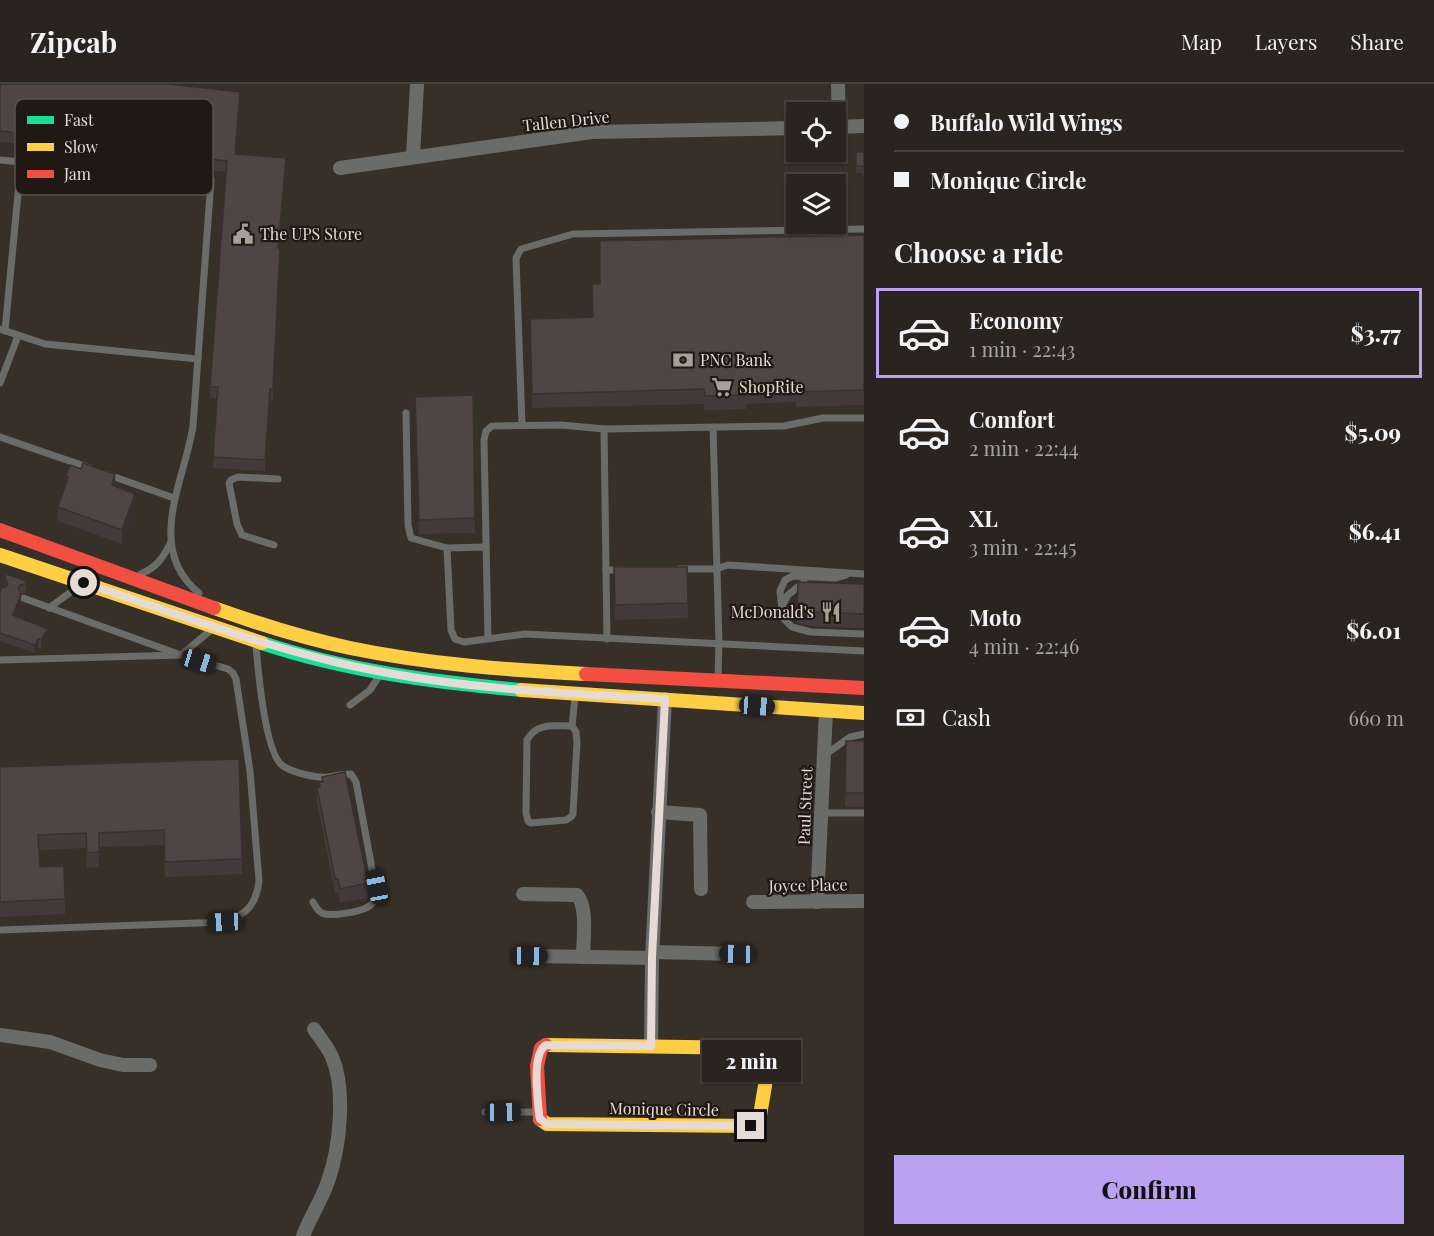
<!DOCTYPE html>
<meta charset="utf-8">
<style>
body{margin:0;font-family:"Playfair Display",serif;background:#35302c;color:#f1f3f6;height:100vh;display:flex;flex-direction:column;font-size:22px;white-space:nowrap}
*{box-sizing:border-box;margin:0}
p{font-size:20px;color:#a5a4a4}
.icon{flex:none;width:33px;height:33px;fill:none;stroke:currentColor;stroke-width:2;stroke-linecap:round;stroke-linejoin:round}
.map{position:relative;flex:1;overflow:hidden}
.panel{display:flex;flex-direction:column;background:#29241f;width:570px}
.panel>*{flex:none}
.top-card{display:grid;align-content:center;height:132px;padding:0 30px;background:#29241f}
.tools{position:absolute;left:786px;top:18px;display:grid;gap:12px}
.tools a{display:grid;place-items:center;width:60px;height:60px;border-radius:0px;background:#29241f;box-shadow:0 2px 4px #0004,0 0 0 2px #45413d;font-size:30px}
.end{position:absolute;width:27px;height:27px;margin:-14px;border:8px solid #e5dbd4;background:#111;box-shadow:0 0 0 3px #111}
.from{border-radius:50%}
.bubble{position:absolute;height:42px;border-radius:0px;background:#29241f;box-shadow:0 2px 4px #0004,0 0 0 2px #45413d;font-size:20px;font-weight:800;line-height:42px;text-align:center}
.car{position:absolute;width:18px;height:36px;margin:-18px -9px;border-radius:8px;box-shadow:0 0 4px 2px #0007;background:linear-gradient(#222 24%,#8ab4d8 0 40%,#222 0 76%,#8ab4d8 0 86%,#222 0)}
.top-card b{display:flex;align-items:center;gap:21px;height:57px;font-size:22px}
.top-card b+b{border-top:2px solid #45413d}
.top-card i{width:15px;height:15px;background:#f1f3f6}
ul{padding:0;list-style:none}
li{display:flex;align-items:center;gap:18px;height:90px;margin:0 12px 9px;padding:0 18px;border:3px solid transparent;border-radius:0px}
li div{flex:1}
li b{display:block;font-size:22px}
li em{font-style:normal;font-weight:800}
li.active{border-color:#bca0f2}
li>.icon{width:54px;height:54px;stroke-width:1.5}
h2{padding:0 30px;font-size:27px;line-height:72px}
.pay{display:flex;align-items:center;gap:15px;height:66px;padding:0 30px;font-size:22px}
.pay p{margin-inline-start:auto}
.action{display:flex;gap:12px;margin-top:auto;padding:12px 30px}
.action a{flex:1;height:69px;border-radius:0px;background:#bca0f2;color:#111;font-size:24px;font-weight:800;line-height:69px;text-align:center}
header{display:flex;align-items:center;gap:36px;box-sizing:border-box;height:84px;padding:0 30px;background:#29241f;border-bottom:2px solid #45413d}
header strong{font-size:28px}
nav{display:flex;gap:33px;margin-inline-start:auto;font-size:21px}
main{display:flex;flex:1;min-height:0}
.map>svg:first-child{display:block}
.lines{fill:none;stroke-linecap:round;stroke-linejoin:round}
.lane{stroke:#6a6c6a;stroke-width:7}
.street{stroke:#6a6c6a;stroke-width:14}
.fast{stroke:#16e098;stroke-width:14}
.slow{stroke:#ffcf43;stroke-width:14}
.jam{stroke:#f24e42;stroke-width:14}
.wall{fill:#453a3b}
.shaded-wall{fill:#383030}
.building{fill:#504445;stroke:#383030;stroke-width:1.5}
.route{stroke:#e5dbd4;stroke-width:8}
.labels{text-anchor:middle;stroke-width:4.5;stroke-linejoin:round;paint-order:stroke}
.street-label{font-size:16px;fill:#e5dbd4;stroke:#1f1813}
.poi-label{font-size:16px;fill:#e5dbd4;stroke:#1f1813;text-anchor:start}
.key{fill:#1f1813;stroke:#5a524d;stroke-width:1.5}
.key-label{font-size:16px;fill:#e5dbd4}
</style>
<header>
<strong>Zipcab</strong>
<nav><a>Map</a><a>Layers</a><a>Share</a></nav>
</header>
<main>
<div class="map">
<svg width="864" height="1152" viewBox="0 0 864 1152">
<rect width="100%" height="100%" fill="#373029"/>
<g class="lines">
<g class="lane">
<path d="M0,76L211,96L193,342C185,396 144,464 199,509"/>
<polyline points="0,245 45,260 198,275"/>
<polyline points="5,247 21,78"/>
<polyline points="0,299 18,252"/>
<polyline points="406,329 408,441 411,454 447,464 486,463"/>
<polyline points="522,341 516,174 521,165 573,150 864,145"/>
<polyline points="713,343 719,559 718,594"/>
<polyline points="604,345 607,555"/>
<polyline points="0,353 90,384"/>
<polyline points="109,391 174,414"/>
<polyline points="274,461 242,451 237,440 229,399 231,396 238,393 278,395"/>
<polyline points="447,464 451,546 455,555 464,558 525,550 864,567"/>
<polyline points="679,485 716,485 728,481 864,490"/>
<polyline points="606,486 623,486"/>
<path d="M141,490C157,483 163,474 171,458"/>
<polyline points="846,491 835,494 793,492 785,496 780,507 783,534 792,543 811,548 864,550"/>
<polyline points="782,522 788,511 804,498"/>
<polyline points="49,524 79,502"/>
<polyline points="488,555 484,356 486,347 492,342 562,341 604,345 784,342 823,334 864,334"/>
<path d="M256,562C258,585 265,671 283,682C294,689 315,694 328,693C335,692 343,690 351,690L356,698L377,812C375,817 373,820 368,823C360,828 330,833 322,829C317,826 315,822 313,818"/>
<polyline points="0,576 181,571 211,546"/>
<polyline points="350,621 370,606 379,592"/>
<path d="M572,642C553,642 537,638 527,656L526,729L528,737L531,739L566,736L571,733L573,730L577,658L576,648L572,642L575,613"/>
<polyline points="825,671 850,653 864,650"/>
<polyline points="821,729 864,729"/>
<path d="M0,846L225,838C247,830 256,821 259,797L250,687L236,595L233,589L228,585L181,571L23,514"/>
<polyline points="485,1028 536,1028"/>
</g>
<g class="street">
<polyline points="838,0 839,43"/>
<polyline points="836,43 864,42"/>
<polyline points="413,73 417,0"/>
<polyline points="340,84 592,48 796,44"/>
<polyline points="658,728 700,731 701,805"/>
<path d="M523,810L577,811C588,823 583,857 583,873"/>
<polyline points="753,818 864,817"/>
<polyline points="817,818 826,627"/>
<polyline points="653,868 737,870"/>
<polyline points="530,872 652,874"/>
<polyline points="0,951 50,958 100,976 123,981 150,981"/>
<polyline points="651,962 652,874 665,615"/>
<path d="M303,1152C310,1133 322,1116 328,1097C340,1064 346,1005 332,973C328,963 320,954 314,945"/>
</g>
<path class="fast" d="M262,559C346,587 434,598 521,606"/>
<g class="slow">
<polyline points="0,471 262,559"/>
<path d="M214,524C259,540 303,554 350,564C427,580 507,586 586,590"/>
<polyline points="521,606 864,629"/>
<polyline points="540,1035 547,1040 751,1042 759,1037 769,978 765,969 755,964 546,961"/>
</g>
<g class="jam">
<polyline points="0,446 214,524"/>
<polyline points="586,590 864,604"/>
<polyline points="540,1035 537,982 541,964 546,961"/>
</g>
</g>
<g class="wall">
<polygon points="0,0 240,19 236,70 286,85 279,165 280,176 273,317 270,316 265,387 213,384 217,314 210,314 210,303 226,88 160,82 160,74 0,58"/>
<polygon points="856,68 864,68 864,92 862,89 856,89"/>
<polygon points="864,151 864,321 796,323 796,318 746,320 746,325 705,326 704,320 532,324 530,235 593,233 600,200"/>
<polygon points="473,311 475,449 419,450 415,313"/>
<polygon points="66,392 115,403 135,424 122,460 58,437 58,423 66,399"/>
<polygon points="614,483 687,483 688,534 615,536"/>
<polygon points="5,493 26,497 26,505 25,509 20,509 21,519 16,532 48,553 41,565 38,564 35,569 0,557 0,508 6,503"/>
<polygon points="864,500 864,544 812,542 797,539 797,524"/>
<polygon points="846,657 864,657 864,723 845,723"/>
<polygon points="0,683 242,775 242,790 165,793 164,761 99,763 99,783 87,784 86,764 39,766 40,783 65,815 65,830 0,833"/>
<polygon points="322,693 368,799 368,814 340,819 338,809 335,810 317,718 317,704 319,703 319,698 322,698"/>
</g>
<g class="shaded-wall">
<polygon points="240,8 240,19 235,81 235,70"/>
<polygon points="286,74 286,85 278,176 278,164"/>
<polygon points="280,165 280,176 273,317 273,305"/>
<polygon points="270,305 270,316 265,387 265,376"/>
<polygon points="115,390 115,405 112,401"/>
<polygon points="135,410 135,424 122,460 122,446"/>
<polygon points="21,511 21,519 13,539 13,531"/>
<polygon points="48,545 48,553 41,565 41,556"/>
<polygon points="38,555 38,564 35,569 35,561"/>
</g>
<g class="building">
<polygon points="0,0 168,0 240,8 235,70 286,74 278,164 280,165 273,305 270,305 265,376 213,373 218,303 210,303 227,77 160,70 160,63 0,47"/>
<polygon points="856,68 864,68 864,84 862,82 856,82"/>
<polygon points="864,151 864,306 796,308 796,304 746,305 746,311 705,312 704,305 532,310 530,235 593,233 592,200 600,200 600,157"/>
<polygon points="473,311 475,434 419,436 415,313"/>
<polygon points="83,379 115,390 112,401 135,410 122,446 58,423 68,393 66,392 70,381 81,385"/>
<polygon points="614,483 687,483 688,519 615,521"/>
<polygon points="6,490 26,497 25,500 20,501 18,504 21,511 13,531 48,545 41,556 38,555 35,561 0,549 0,508 1,504 6,503 8,500 5,493"/>
<polygon points="798,498 864,500 864,530 812,528 797,524"/>
<polygon points="846,657 864,657 864,709 845,709"/>
<polygon points="239,675 242,775 165,778 164,746 99,749 99,768 87,769 86,749 38,751 40,783 64,782 65,815 0,818 0,683"/>
<polygon points="345,688 368,799 340,805 338,795 335,795 317,704 320,703 319,698 323,698 322,693"/>
</g>
<g class="lines">
<path class="route" d="M84,499C167,526 250,558 335,578C444,604 554,609 665,615L652,874L651,962L546,961C531,970 538,1015 539,1031L540,1035L547,1040L751,1042"/>
</g>
<defs>
<g id="civic-bare" transform="scale(1.62)"><path d="M-.6-6.5H3V-4.5H.6V-3L4-1V1h2V6H-6V1h2V-1L-.6-3ZM-1.2 2.5V6h2.4V2.5Z" fill="#a89f98" stroke="#1f1813" stroke-width="2.5" paint-order="stroke"/></g>
<g id="bank-bare" transform="scale(1.62)"><path d="M-6-4H6V4H-6ZM0-2.3a2.3 2.3 0 1 0 0 4.6a2.3 2.3 0 1 0 0-4.6Z" fill="#a89f98" stroke="#1f1813" stroke-width="2.5" paint-order="stroke"/></g>
<g id="supermarket-bare" transform="scale(1.62)"><path d="M-6-5.5h2.5l.6 2H6L4.5 2H-2.5L-4.4-4H-6ZM-1.5 3.2a1.3 1.3 0 1 0 .1 0ZM3 3.2a1.3 1.3 0 1 0 .1 0Z" fill="#a89f98" stroke="#1f1813" stroke-width="2.5" paint-order="stroke"/></g>
<g id="restaurant-bare" transform="scale(1.62)"><path d="M-5-6h1v4h1v-4h1v4h1v-4h1v5L-1.5 .5V6h-2V.5L-5-1ZM5-6V6H3V1.5H1.5Q1.5-4 5-6Z" fill="#a89f98" stroke="#1f1813" stroke-width="2.5" paint-order="stroke"/></g>
</defs>
<g fill-rule="evenodd">
<use href="#civic-bare" x="243" y="150"/>
<use href="#bank-bare" x="683" y="276"/>
<use href="#supermarket-bare" x="722" y="303"/>
<use href="#restaurant-bare" x="831" y="528"/>
</g>
<g class="labels">
<g class="street-label">
<text transform="translate(566 37) rotate(-6)" y="6">Tallen Drive</text>
<text transform="translate(805 722) rotate(-88)" y="6">Paul Street</text>
<text transform="translate(808 801) rotate(-1)" y="6">Joyce Place</text>
<text transform="translate(664 1025) rotate(1)" y="6">Monique Circle</text>
</g>
<g class="poi-label">
<text x="260" y="156">The UPS Store</text>
<text x="700" y="282">PNC Bank</text>
<text x="739" y="309">ShopRite</text>
<text x="814" y="534" text-anchor="end">McDonald's</text>
</g>
</g>
<rect x="15" y="15" width="198" height="96" rx="9" class="key"/>
<rect x="27" y="32" width="27" height="8" fill="#16e098"/>
<rect x="27" y="59" width="27" height="8" fill="#ffcf43"/>
<rect x="27" y="86" width="27" height="8" fill="#f24e42"/>
<g class="key-label">
<text x="64" y="42">Fast</text>
<text x="64" y="69">Slow</text>
<text x="64" y="96">Jam</text>
</g>
</svg>
<div class="tools">
<a><svg class="icon" aria-label="locate" viewBox="0 0 24 24"><circle cx="12" cy="12" r="6"/><path d="M12 2v4M12 18v4M2 12h4M18 12h4"/></svg></a>
<a><svg class="icon" aria-label="layers" viewBox="0 0 24 24"><path d="M12 4l9 5-9 5-9-5zM3 14l9 5 9-5"/></svg></a>
</div>
<i class="end from" style="left:84px;top:499px"></i>
<i class="end" style="left:751px;top:1042px"></i>
<div class="bubble" style="left:702px;top:956px;width:99px">2 min</div>
<i class="car" style="left:199px;top:577px;rotate:107deg"></i>
<i class="car" style="left:757px;top:622px;rotate:94deg"></i>
<i class="car" style="left:377px;top:803px;rotate:349deg"></i>
<i class="car" style="left:225px;top:838px;rotate:268deg"></i>
<i class="car" style="left:737px;top:870px;rotate:271deg"></i>
<i class="car" style="left:530px;top:872px;rotate:91deg"></i>
<i class="car" style="left:503px;top:1028px;rotate:89deg"></i>
</div>
<section class="panel">
<div class="top-card">
<b><i class="from"></i>Buffalo Wild Wings</b>
<b><i></i>Monique Circle</b>
</div>
<h2>Choose a ride</h2>
<ul>
<li class="active"><svg class="icon" aria-label="car" viewBox="0 0 24 24"><path d="M5 17H2v-5l4-1 3-4h7l3 4 3 1v5h-3M9 17h6M6 11h13"/><circle cx="7" cy="17" r="2"/><circle cx="17" cy="17" r="2"/></svg><div><b>Economy</b><p>1 min · 22:43</p></div><em>$3.77</em></li>
<li><svg class="icon" aria-label="car" viewBox="0 0 24 24"><path d="M5 17H2v-5l4-1 3-4h7l3 4 3 1v5h-3M9 17h6M6 11h13"/><circle cx="7" cy="17" r="2"/><circle cx="17" cy="17" r="2"/></svg><div><b>Comfort</b><p>2 min · 22:44</p></div><em>$5.09</em></li>
<li><svg class="icon" aria-label="car" viewBox="0 0 24 24"><path d="M5 17H2v-5l4-1 3-4h7l3 4 3 1v5h-3M9 17h6M6 11h13"/><circle cx="7" cy="17" r="2"/><circle cx="17" cy="17" r="2"/></svg><div><b>XL</b><p>3 min · 22:45</p></div><em>$6.41</em></li>
<li><svg class="icon" aria-label="car" viewBox="0 0 24 24"><path d="M5 17H2v-5l4-1 3-4h7l3 4 3 1v5h-3M9 17h6M6 11h13"/><circle cx="7" cy="17" r="2"/><circle cx="17" cy="17" r="2"/></svg><div><b>Moto</b><p>4 min · 22:46</p></div><em>$6.01</em></li>
</ul>
<div class="pay"><svg class="icon" aria-label="cash" viewBox="0 0 24 24"><path d="M3 7h18v10H3z"/><circle cx="12" cy="12" r="2"/></svg>Cash<p>660 m</p></div>
<div class="action"><a>Confirm</a></div>
</section>
</main>
